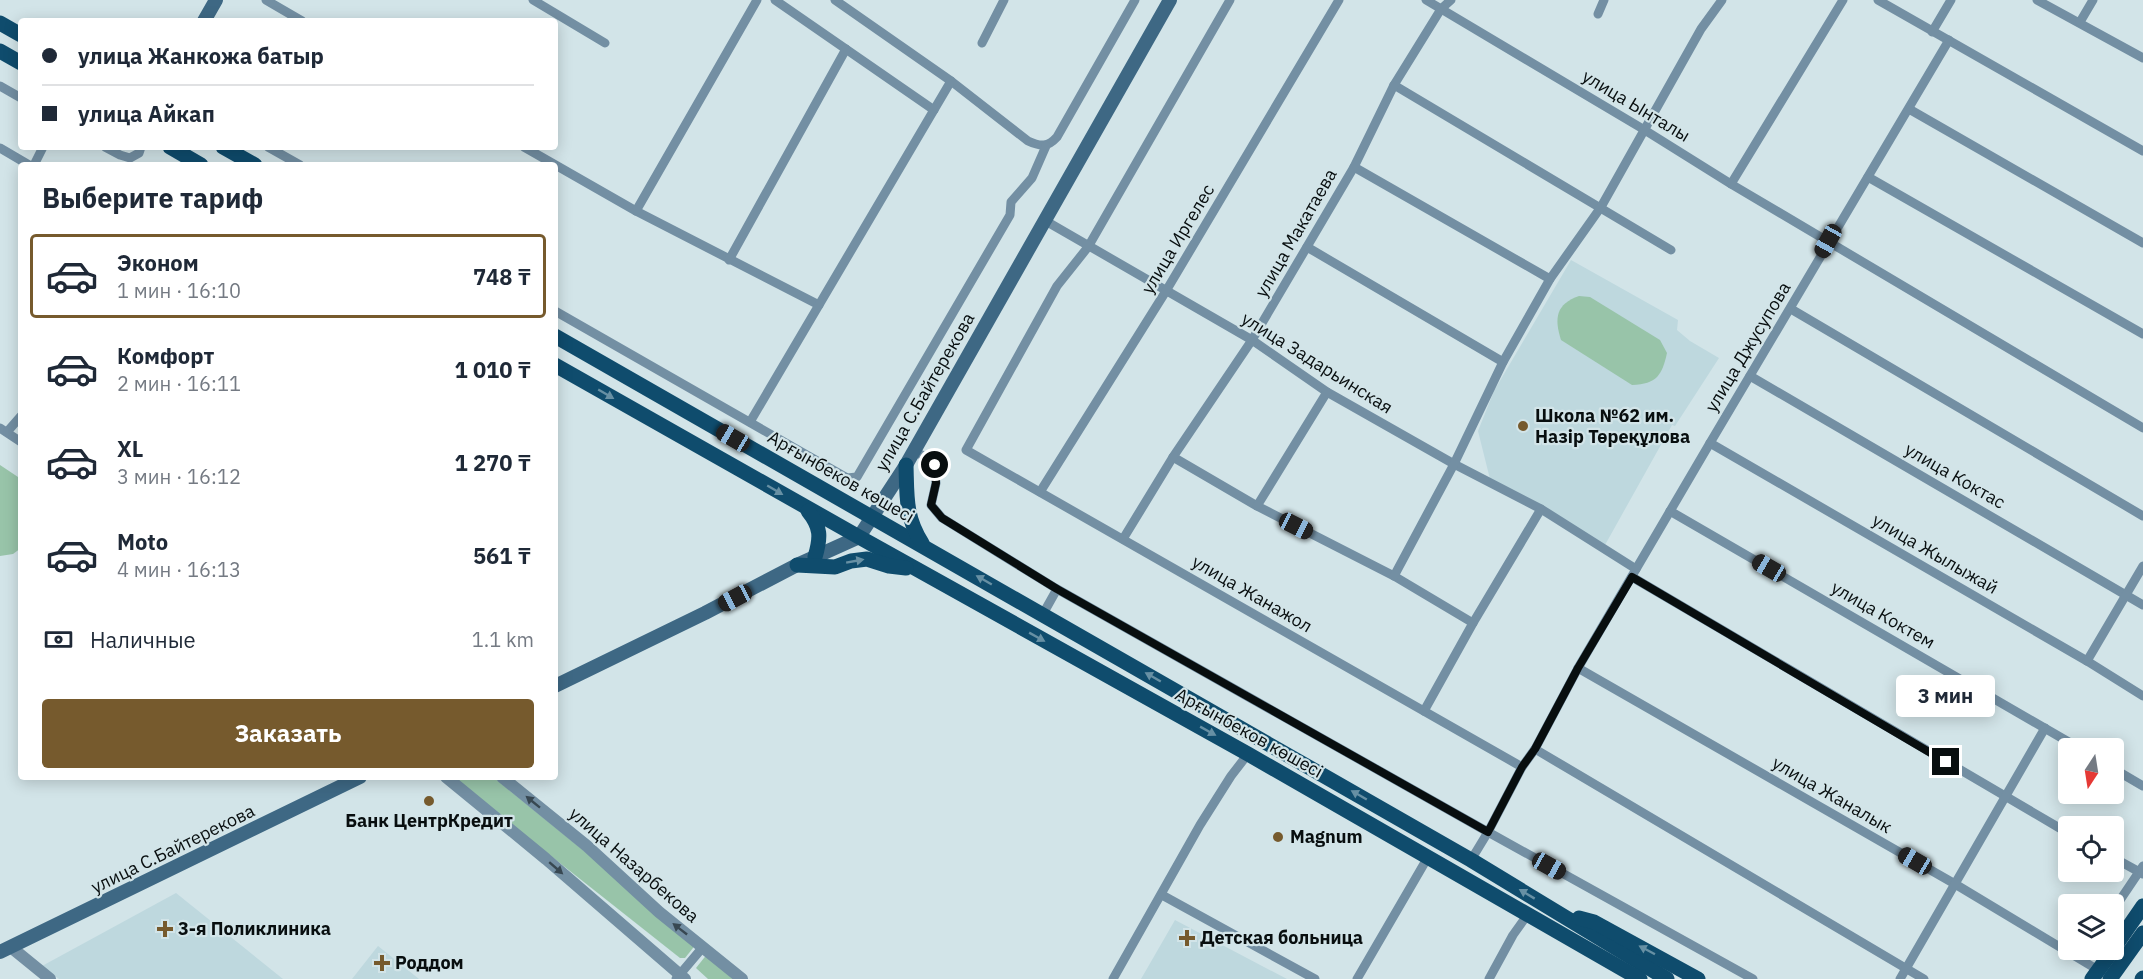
<!DOCTYPE html>
<html lang="ru">
<meta charset="utf-8">
<style>
body{margin:0;font-family:"IBM Plex Sans",sans-serif;background:#f6f6f7;color:#1f2937;height:100vh;display:flex;flex-direction:column;font-size:22px;white-space:nowrap}
*{box-sizing:border-box;margin:0}
p{font-size:20px;color:#747a83}
.icon{flex:none;width:33px;height:33px;fill:none;stroke:currentColor;stroke-width:2;stroke-linecap:round;stroke-linejoin:round}
.map{position:relative;flex:1;overflow:hidden}
.drawer{position:absolute;left:18px;top:162px;width:540px;height:618px;display:flex;flex-direction:column;background:#fff;border-radius:6px;box-shadow:0 3px 15px #0003}
.drawer>*{flex:none}
.banner{position:absolute;left:18px;top:18px;width:540px;height:132px;border-radius:6px;box-shadow:0 3px 15px #0003;display:grid;align-content:center;height:132px;padding:0 24px;background:#fff}
.needle{width:39px;rotate:192deg}
.controls{position:absolute;left:2058px;top:738px;display:grid;gap:12px}
.controls a{display:grid;place-items:center;width:66px;height:66px;border-radius:6px;background:#fff;box-shadow:0 3px 15px #0003;font-size:30px}
.end{position:absolute;width:27px;height:27px;margin:-14px;border:8px solid #080e0f;background:#fff;box-shadow:0 0 0 3px #fff}
.from{border-radius:50%}
.bubble{position:absolute;height:42px;border-radius:6px;background:#fff;box-shadow:0 3px 15px #0003;font-size:20px;font-weight:800;line-height:42px;text-align:center}
.car{position:absolute;width:18px;height:36px;margin:-18px -9px;border-radius:8px;box-shadow:0 0 4px 2px #0007;background:linear-gradient(#222 24%,#8ab4d8 0 40%,#222 0 76%,#8ab4d8 0 86%,#222 0)}
.banner b{display:flex;align-items:center;gap:21px;height:57px;font-size:22px}
.banner b+b{border-top:2px solid #e0e1e3}
.banner i{width:15px;height:15px;background:#1f2937}
ul{padding:0;list-style:none}
li{display:flex;align-items:center;gap:18px;height:84px;margin:0 12px 9px;padding:0 12px;border:3px solid transparent;border-radius:6px}
li div{flex:1}
li b{display:block;font-size:22px}
li em{font-style:normal;font-weight:800}
li.active{border-color:#765a2d}
li>.icon{width:54px;height:54px;stroke-width:1.5}
h2{padding:0 24px;font-size:27px;line-height:72px}
.pay{display:flex;align-items:center;gap:15px;height:66px;padding:0 24px;font-size:22px}
.pay p{margin-inline-start:auto}
.button{display:flex;gap:12px;margin-top:auto;padding:12px 24px}
.button a{flex:1;height:69px;border-radius:6px;background:#765a2d;color:#fff;font-size:24px;font-weight:800;line-height:69px;text-align:center}
.map>svg:first-child{display:block}
.built{fill:#bed8de}
.green{fill:#98c4a9}
.lines{fill:none;stroke-linecap:round;stroke-linejoin:round}
.minor{stroke:#738fa3;stroke-width:9}
.tertiary{stroke:#738fa3;stroke-width:12}
.secondary{stroke:#3e6884;stroke-width:14}
.primary{stroke:#0f4c6d;stroke-width:15}
.oneway{fill:#6790a4}
.oneway2{fill:#384852}
.route{stroke:#080e0f;stroke-width:8}
.poi-dot{fill:#765a2d;stroke:#d2e4e8;stroke-width:2}
.labels{text-anchor:middle;stroke-width:4.5;stroke-linejoin:round;paint-order:stroke}
.street-label{font-size:18px;fill:#080e0f;stroke:#d2e4e8}
.poi-label{font-size:18px;font-weight:bold;fill:#080e0f;stroke:#d2e4e8;text-anchor:start}
</style>
<div class="map">
<svg width="2143" height="979" viewBox="0 0 2143 979">
<rect width="100%" height="100%" fill="#d2e4e8"/>
<g class="built">
<polygon points="1571,260 1678,320 1677,330 1690,341 1719,358 1675,426 1672,425 1605,545 1490,479 1478,431 1494,391"/>
<polygon points="176,893 283,979 59,979 42,966"/>
<polygon points="1175,920 1245,957 1287,979 1141,979"/>
<polygon points="378,946 419,979 352,979"/>
</g>
<g class="green">
<path d="M1579,296L1590,297L1660,340L1667,353C1662,375 1657,384 1632,385L1561,340C1554,318 1556,304 1579,296Z"/>
<polygon points="0,465 21,479 21,548 13,554 0,556"/>
<polygon points="451,777 493,777 694,940 693,948 685,958 680,958"/>
<polygon points="708,953 740,979 708,979 696,968"/>
</g>
<g class="lines">
<g class="minor">
<polyline points="266,0 302,21"/>
<polyline points="533,0 605,43"/>
<polyline points="775,0 934,110"/>
<path d="M835,0L951,81L1028,141C1041,147 1048,147 1057,137L1135,0"/>
<polyline points="1230,0 1088,247 1057,286 966,450 1522,767"/>
<polyline points="1426,0 1643,129 1731,184 2143,428"/>
<polyline points="1878,0 2143,151"/>
<polyline points="2037,0 2143,58"/>
<polyline points="1598,14 1604,0"/>
<polyline points="2080,22 2093,0"/>
<polyline points="1932,32 1951,0"/>
<polyline points="982,43 1004,0"/>
<polyline points="1394,85 1671,250"/>
<polyline points="0,86 21,98"/>
<polyline points="1909,109 2143,243"/>
<polyline points="105,147 120,155 130,158 139,153 141,147"/>
<polyline points="268,147 300,165"/>
<polyline points="524,147 636,211 819,305"/>
<polyline points="0,148 29,165"/>
<polyline points="34,165 43,147"/>
<polyline points="1354,167 1550,279"/>
<polyline points="1868,177 2143,334"/>
<polyline points="1731,184 1843,0"/>
<polyline points="636,211 757,0"/>
<polyline points="1044,220 1252,340 1327,392 1454,464 1541,509 1636,569"/>
<polyline points="1307,247 1503,362"/>
<polyline points="729,260 846,49"/>
<polyline points="1791,309 2143,516"/>
<polyline points="555,311 847,478 857,477 1010,215 1011,202 1032,178 1046,146"/>
<polyline points="1750,376 2143,605"/>
<polyline points="750,422 951,81"/>
<polyline points="0,428 21,442"/>
<polyline points="7,432 21,416"/>
<polyline points="1710,443 2087,661 2143,696"/>
<polyline points="914,451 933,461 936,483 931,505 942,518 1057,589 1488,832 1753,979"/>
<polyline points="1173,457 1257,506 1394,576 1473,623"/>
<polyline points="1040,492 1166,291 1339,0"/>
<polyline points="1257,506 1327,392"/>
<polyline points="1670,511 2079,748"/>
<polyline points="1123,539 1173,457 1252,340 1354,167 1394,85 1441,9 1451,0"/>
<polyline points="1394,576 1454,464 1503,362 1550,279 1601,207 1701,29 1722,0"/>
<polyline points="1632,577 2068,833"/>
<polyline points="1043,614 1057,589"/>
<polyline points="2087,661 2143,566"/>
<polyline points="1578,668 1955,884 2098,970"/>
<polyline points="1424,711 1473,623 1541,509"/>
<polyline points="1535,749 1924,979"/>
<polyline points="2114,769 2143,786"/>
<polyline points="2114,858 2143,874"/>
<polyline points="1471,860 1488,832 1522,767 1535,749 1578,668 1710,443 1949,40"/>
<polyline points="1162,895 1315,979"/>
<polyline points="2114,909 2143,866"/>
<polyline points="676,979 703,947"/>
<polyline points="1113,979 1200,825 1231,776 1248,754"/>
<polyline points="1357,979 1428,857"/>
<polyline points="1489,979 1513,935 1528,914"/>
<polyline points="1900,979 2045,728"/>
</g>
<g class="tertiary">
<polyline points="446,777 546,859 685,979"/>
<polyline points="502,777 587,846 659,912 742,979"/>
<polyline points="12,948 50,979"/>
</g>
<g class="secondary">
<polyline points="204,21 216,0"/>
<polyline points="555,686 705,613 797,565 859,537 906,465 1170,0"/>
<polyline points="0,952 360,777"/>
</g>
<g class="primary">
<polyline points="0,23 21,35"/>
<polyline points="0,51 21,63"/>
<polyline points="170,147 201,165"/>
<polyline points="223,147 255,165"/>
<polyline points="555,336 1471,860 1667,979"/>
<polyline points="555,365 859,537 1248,754 1640,979"/>
<path d="M906,465C907,495 905,517 922,543"/>
<path d="M808,511C821,527 821,537 815,557"/>
<polyline points="797,565 835,567 851,561 867,559 889,566 906,568"/>
<polyline points="1579,918 1594,922 1698,979"/>
<polyline points="2114,948 2143,906"/>
<polyline points="2092,979 2113,950"/>
<polyline points="2110,979 2143,933"/>
<polyline points="2142,979 2143,978"/>
</g>
</g>
<defs><path id="oneway-solid" d="M-6-.8H1V-3.2L6.5 0L1 3.2V.8H-6Z" transform="scale(1.5)"/></defs>
<g class="oneway">
<use href="#oneway-solid" transform="translate(606 394) rotate(30)"/>
<use href="#oneway-solid" transform="translate(775 490) rotate(30)"/>
<use href="#oneway-solid" transform="translate(855 561) rotate(-10)"/>
<use href="#oneway-solid" transform="translate(984 580) rotate(-150)"/>
<use href="#oneway-solid" transform="translate(1037 637) rotate(29)"/>
<use href="#oneway-solid" transform="translate(1153 677) rotate(-150)"/>
<use href="#oneway-solid" transform="translate(1208 731) rotate(29)"/>
<use href="#oneway-solid" transform="translate(1359 795) rotate(-150)"/>
<use href="#oneway-solid" transform="translate(1527 894) rotate(-149)"/>
<use href="#oneway-solid" transform="translate(1647 950) rotate(-152)"/>
</g>
<g class="oneway2">
<use href="#oneway-solid" transform="translate(533 802) rotate(-141)"/>
<use href="#oneway-solid" transform="translate(556 868) rotate(41)"/>
<use href="#oneway-solid" transform="translate(680 929) rotate(-142)"/>
</g>
<g class="lines">
<polyline class="route" points="935,465 936,483 931,505 942,518 1057,589 1488,832 1522,767 1535,749 1578,668 1632,577 1946,762"/>
</g>
<g class="poi-dot">
<circle cx="1523" cy="426" r="6"/>
<circle cx="429" cy="801" r="6"/>
<circle cx="1278" cy="837" r="6"/>
<path d="M162 920h6v6h6v6h-6v6h-6v-6h-6v-6h6z"/>
<path d="M1184 929h6v6h6v6h-6v6h-6v-6h-6v-6h6z"/>
<path d="M379 954h6v6h6v6h-6v6h-6v-6h-6v-6h6z"/>
</g>
<g class="labels">
<g class="street-label">
<text transform="translate(1636 106) rotate(31)" y="6">улица Ынталы</text>
<text transform="translate(1296 233) rotate(-60)" y="6">улица Макатаева</text>
<text transform="translate(1178 239) rotate(-59)" y="6">улица Иргелес</text>
<text transform="translate(1748 347) rotate(-59)" y="6">улица Джусупова</text>
<text transform="translate(1317 363) rotate(32)" y="6">улица Задарьинская</text>
<text transform="translate(925 392) rotate(-60)" y="6">улица С.Байтерекова</text>
<text transform="translate(1955 476) rotate(30)" y="6">улица Коктас</text>
<text transform="translate(841 477) rotate(30)" y="6">Арғынбеков көшесі</text>
<text transform="translate(1935 554) rotate(30)" y="6">улица Жылыжай</text>
<text transform="translate(1252 594) rotate(30)" y="6">улица Жанажол</text>
<text transform="translate(1883 615) rotate(30)" y="6">улица Коктем</text>
<text transform="translate(1249 733) rotate(29)" y="6">Арғынбеков көшесі</text>
<text transform="translate(1832 795) rotate(30)" y="6">улица Жаналык</text>
<text transform="translate(173 849) rotate(-26)" y="6">улица С.Байтерекова</text>
<text transform="translate(634 865) rotate(41)" y="6">улица Назарбекова</text>
</g>
<g class="poi-label">
<text x="1535" y="422">Школа №62 им.<tspan x="1535" dy="21">Назір Төреқұлова</tspan></text>
<text x="429" y="827" text-anchor="middle">Банк ЦентрКредит</text>
<text x="1290" y="843">Magnum</text>
<text x="178" y="935">3-я Поликлиника</text>
<text x="1200" y="944">Детская больница</text>
<text x="395" y="969">Роддом</text>
</g>
</g>
</svg>
<div class="controls">
<a><svg class="needle" viewBox="-14 -14 28 28"><path d="M0-13l5 13h-10z" fill="#e53935"/><path d="M0 13l5-13h-10z" fill="#747a83"/></svg></a>
<a><svg class="icon" aria-label="locate" viewBox="0 0 24 24"><circle cx="12" cy="12" r="6"/><path d="M12 2v4M12 18v4M2 12h4M18 12h4"/></svg></a>
<a><svg class="icon" aria-label="layers" viewBox="0 0 24 24"><path d="M12 4l9 5-9 5-9-5zM3 14l9 5 9-5"/></svg></a>
</div>
<i class="end from" style="left:935px;top:465px"></i>
<i class="end" style="left:1946px;top:762px"></i>
<div class="bubble" style="left:1896px;top:675px;width:99px">3 мин</div>
<i class="car" style="left:1828px;top:241px;rotate:209deg"></i>
<i class="car" style="left:733px;top:438px;rotate:300deg"></i>
<i class="car" style="left:1296px;top:526px;rotate:117deg"></i>
<i class="car" style="left:1769px;top:568px;rotate:300deg"></i>
<i class="car" style="left:735px;top:598px;rotate:242deg"></i>
<i class="car" style="left:1915px;top:861px;rotate:300deg"></i>
<i class="car" style="left:1549px;top:866px;rotate:119deg"></i>
<div class="banner">
<b><i class="from"></i>улица Жанкожа батыр</b>
<b><i></i>улица Айкап</b>
</div>
<section class="drawer">
<h2>Выберите тариф</h2>
<ul>
<li class="active"><svg class="icon" aria-label="car" viewBox="0 0 24 24"><path d="M5 17H2v-5l4-1 3-4h7l3 4 3 1v5h-3M9 17h6M6 11h13"/><circle cx="7" cy="17" r="2"/><circle cx="17" cy="17" r="2"/></svg><div><b>Эконом</b><p>1 мин · 16:10</p></div><em>748 ₸</em></li>
<li><svg class="icon" aria-label="car" viewBox="0 0 24 24"><path d="M5 17H2v-5l4-1 3-4h7l3 4 3 1v5h-3M9 17h6M6 11h13"/><circle cx="7" cy="17" r="2"/><circle cx="17" cy="17" r="2"/></svg><div><b>Комфорт</b><p>2 мин · 16:11</p></div><em>1 010 ₸</em></li>
<li><svg class="icon" aria-label="car" viewBox="0 0 24 24"><path d="M5 17H2v-5l4-1 3-4h7l3 4 3 1v5h-3M9 17h6M6 11h13"/><circle cx="7" cy="17" r="2"/><circle cx="17" cy="17" r="2"/></svg><div><b>XL</b><p>3 мин · 16:12</p></div><em>1 270 ₸</em></li>
<li><svg class="icon" aria-label="car" viewBox="0 0 24 24"><path d="M5 17H2v-5l4-1 3-4h7l3 4 3 1v5h-3M9 17h6M6 11h13"/><circle cx="7" cy="17" r="2"/><circle cx="17" cy="17" r="2"/></svg><div><b>Moto</b><p>4 мин · 16:13</p></div><em>561 ₸</em></li>
</ul>
<div class="pay"><svg class="icon" aria-label="cash" viewBox="0 0 24 24"><path d="M3 7h18v10H3z"/><circle cx="12" cy="12" r="2"/></svg>Наличные<p>1.1 km</p></div>
<div class="button"><a>Заказать</a></div>
</section>
</div>
